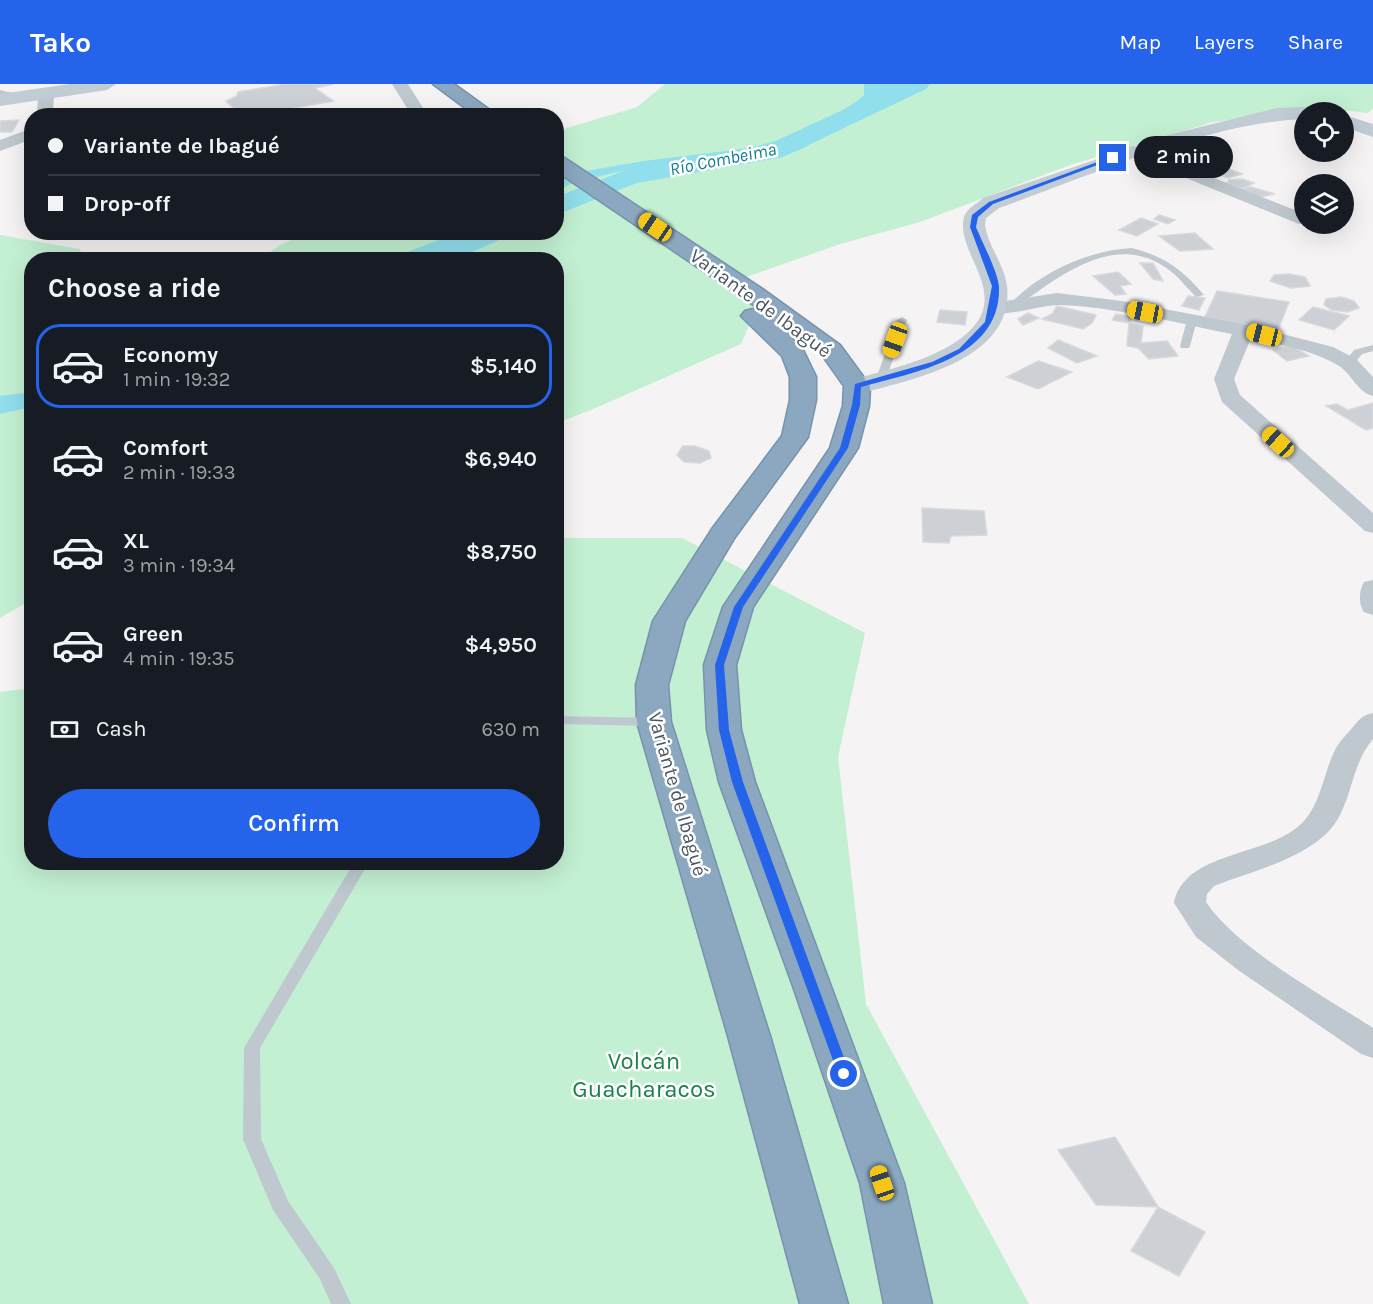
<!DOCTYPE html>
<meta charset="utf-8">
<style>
body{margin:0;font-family:Karla,sans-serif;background:#242831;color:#f1f3f6;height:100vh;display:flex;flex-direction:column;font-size:22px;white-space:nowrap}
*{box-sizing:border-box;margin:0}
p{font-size:20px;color:#9ea1a6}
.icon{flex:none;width:33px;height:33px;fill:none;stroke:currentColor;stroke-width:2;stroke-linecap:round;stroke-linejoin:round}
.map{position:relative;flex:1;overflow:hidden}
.side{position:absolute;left:24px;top:168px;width:540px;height:618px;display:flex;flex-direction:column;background:#171b24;border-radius:24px;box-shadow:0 6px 24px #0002}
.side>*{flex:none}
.hud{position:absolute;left:24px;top:24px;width:540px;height:132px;border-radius:24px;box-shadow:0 6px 24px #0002;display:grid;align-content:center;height:132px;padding:0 24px;background:#171b24}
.tools{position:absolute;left:1294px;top:18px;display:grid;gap:12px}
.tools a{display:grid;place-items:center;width:60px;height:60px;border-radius:50%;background:#171b24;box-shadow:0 6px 24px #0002;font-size:30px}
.end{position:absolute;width:27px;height:27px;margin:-14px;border:8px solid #2563eb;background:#fff;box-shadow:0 0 0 3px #fff}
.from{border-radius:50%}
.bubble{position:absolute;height:42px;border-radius:21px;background:#171b24;box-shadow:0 6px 24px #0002;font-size:20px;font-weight:600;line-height:42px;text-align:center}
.car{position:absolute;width:18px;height:36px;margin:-18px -9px;border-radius:8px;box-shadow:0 0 4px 2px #0007;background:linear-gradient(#f5c518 24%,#345 0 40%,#f5c518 0 76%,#345 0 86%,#f5c518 0)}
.hud b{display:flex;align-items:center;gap:21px;height:57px;font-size:22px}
.hud b+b{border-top:2px solid #363941}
.hud i{width:15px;height:15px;background:#f1f3f6}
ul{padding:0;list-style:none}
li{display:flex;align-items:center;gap:18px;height:84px;margin:0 12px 9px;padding:0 12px;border:3px solid transparent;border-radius:24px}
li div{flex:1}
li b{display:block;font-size:22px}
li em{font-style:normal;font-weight:600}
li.active{border-color:#2563eb}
li>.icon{width:54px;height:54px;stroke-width:1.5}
h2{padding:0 24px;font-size:27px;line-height:72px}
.pay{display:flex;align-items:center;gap:15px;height:66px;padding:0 24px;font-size:22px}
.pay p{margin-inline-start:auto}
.button{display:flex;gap:12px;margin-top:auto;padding:12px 24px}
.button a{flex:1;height:69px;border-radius:36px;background:#2563eb;color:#fff;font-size:24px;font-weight:600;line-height:69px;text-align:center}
header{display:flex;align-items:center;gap:36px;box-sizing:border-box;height:84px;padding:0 30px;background:#2563eb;color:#fff}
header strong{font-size:28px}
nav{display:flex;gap:33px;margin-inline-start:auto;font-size:21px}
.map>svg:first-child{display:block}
.green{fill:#c3f0d2}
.water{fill:#91dfec}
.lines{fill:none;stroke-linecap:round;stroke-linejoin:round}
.river{fill:#91dfec;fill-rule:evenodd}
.building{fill:#cdd0d5;stroke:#d7d9de;stroke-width:1.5}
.highway-casing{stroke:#7793ac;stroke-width:3}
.lane{fill:#bec8ce;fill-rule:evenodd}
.street{fill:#bec8ce;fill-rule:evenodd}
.secondary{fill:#c1ccd5;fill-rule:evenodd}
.highway{fill:#8ca8c0;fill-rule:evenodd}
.route{fill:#2563eb}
.labels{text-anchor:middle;stroke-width:5;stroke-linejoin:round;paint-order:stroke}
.far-water-label{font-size:18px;font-style:italic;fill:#0f7d8f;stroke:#fff}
.street-label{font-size:20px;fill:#4a5760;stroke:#fff}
.near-park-label{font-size:24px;fill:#198347;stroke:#fff}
</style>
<header>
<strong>Tako</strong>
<nav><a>Map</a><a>Layers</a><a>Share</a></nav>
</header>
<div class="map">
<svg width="1373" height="1220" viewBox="0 0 1373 1220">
<rect width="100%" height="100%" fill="#f5f3f3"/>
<g class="green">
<polygon points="665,0 1373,0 1373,24 1368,29 1323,24 1213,38 1070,81 920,138 840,160 732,198 757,223 741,260 591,326 557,339 556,176 259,176 280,161 307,149 556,148 557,47 637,23"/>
<polygon points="0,151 79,165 87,175 32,176 31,516 0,534"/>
<polygon points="557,454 682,454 865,549 838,673 866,920 1029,1220 0,1220 0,608 31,604 32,778 556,778"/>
</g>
<g class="water">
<polygon points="864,0 907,0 850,40 797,67 630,85 572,99 557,108 557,92 644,77 750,64 801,50 856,18 864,11"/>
<polygon points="457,149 477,149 413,175 389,175"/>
<polygon points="31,308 31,323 0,330 0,312"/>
</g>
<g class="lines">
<g class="river">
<polygon points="899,0 930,0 926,5 783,73 637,99 556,131 556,113 631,84 767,61"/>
<polygon points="469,148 508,148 504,154 454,176 414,176 418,170"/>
</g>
</g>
<g class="building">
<polygon points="286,0 334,0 315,4 333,17 249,32 241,31 226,17 237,12 238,8"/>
<polygon points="19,36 12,48 0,48 0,37"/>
<polygon points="1179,67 1198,74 1187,77 1165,69"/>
<polygon points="1211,78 1242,90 1228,94 1198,82"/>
<polygon points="1242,95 1254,99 1242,105 1227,99 1229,96"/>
<polygon points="1251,103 1275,110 1259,113 1242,105"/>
<polygon points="1159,131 1175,136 1168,140 1154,135"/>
<polygon points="1141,134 1158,140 1137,152 1119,146"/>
<polygon points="1195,149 1213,165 1180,167 1159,152"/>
<polygon points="1140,179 1153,179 1163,197 1153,195"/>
<polygon points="1118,188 1131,200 1120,202 1126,210 1115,211 1093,192"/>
<polygon points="1289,190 1305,193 1310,202 1291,204 1270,197 1274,191"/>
<polygon points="1217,207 1289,218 1278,246 1205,233"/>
<polygon points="1188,212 1205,214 1199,226 1182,222"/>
<polygon points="1341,213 1354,217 1359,224 1347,228 1332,226 1324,221 1326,215"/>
<polygon points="1057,222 1096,231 1092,239 1083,245 1042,235 1052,230"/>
<polygon points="1313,223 1349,232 1334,246 1299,236"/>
<polygon points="940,226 967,228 965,241 937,238"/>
<polygon points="1028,229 1039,234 1023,241 1018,235"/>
<polygon points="1116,230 1133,233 1129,239 1112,236"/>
<polygon points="1129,239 1143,242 1141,259 1167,257 1178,272 1149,275 1138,264 1127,262"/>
<polygon points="1058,256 1097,272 1077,279 1048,264"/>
<polygon points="1290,261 1309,272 1287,277 1273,266"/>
<polygon points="1038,277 1072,288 1038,305 1007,293"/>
<polygon points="1373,319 1373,344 1366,346 1326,322 1337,320 1348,326"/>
<polygon points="683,362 695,362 709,367 711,374 700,379 684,378 677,371"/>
<polygon points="922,424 984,427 987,451 951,452 949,459 923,458"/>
<polygon points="1115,1053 1158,1123 1096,1121 1058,1066"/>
<polygon points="1158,1123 1205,1148 1179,1192 1131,1167"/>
</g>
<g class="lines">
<g class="highway-casing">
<g id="highway">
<polygon points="433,0 454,0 498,32 476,32"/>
<polygon points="556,71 563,73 761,204 840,261 870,302 869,322 858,364 753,523 736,581 741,646 755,698 904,1099 932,1220 884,1220 860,1099 793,902 719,698 707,646 704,581 723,523 830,364 843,322 844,302 822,271 775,236 802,264 816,293 816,316 808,353 735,453 685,537 668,601 671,638 770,952 848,1220 800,1220 728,952 637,638 636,601 653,537 712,445 782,352 790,316 790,293 782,272 741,232 745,227 753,225 768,231 556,87"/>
</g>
</g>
<g class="lane">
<polygon points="0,6 21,11 22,13 18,15 0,10"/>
<path d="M1132,164C1165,173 1182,185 1204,211L1196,213C1188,205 1181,196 1173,189C1120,145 1065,188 1019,221L1011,219C1041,188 1089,166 1132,164Z"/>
<polygon points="902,233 907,236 886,295 885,297 877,297 876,295 897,236"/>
<polygon points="1192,233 1197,236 1190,262 1189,264 1181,264 1180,262 1187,236"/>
<polygon points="1373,261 1373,267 1362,270 1353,281 1345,281 1344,279 1354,266"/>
<polygon points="556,632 654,634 661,638 654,642 556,640"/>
<polygon points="354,778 369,778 260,964 261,1055 288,1117 334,1184 351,1220 331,1220 320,1195 273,1126 243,1055 244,964"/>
</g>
<g class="street">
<polygon points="392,0 408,0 428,32 412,32"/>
<polygon points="46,4 54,9 53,32 37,32 38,9"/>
<polygon points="32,44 32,55 0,67 0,56"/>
<polygon points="1133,62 1305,130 1305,140 1311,140 1299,140 1127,70 1125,67 1127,64"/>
<path d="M1057,209L1122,217L1244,240L1333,263L1356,275L1373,293V312C1357,308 1352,290 1339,282C1313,266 1280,261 1251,254L1234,295L1240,311L1373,429V449L1365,447L1222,318L1214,295L1232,250C1176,239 1117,223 1059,221C1043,220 992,238 983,225L993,219Z"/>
<path d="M1373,496V531L1364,528C1358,520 1359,506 1364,498Z"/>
<path d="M1373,629V655C1354,677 1353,705 1340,731C1320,772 1254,786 1214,802L1207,810L1206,818C1237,865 1324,912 1373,944V974L1361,970L1238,886L1196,853L1174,819C1184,767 1267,773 1301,740C1321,721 1323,690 1335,666C1339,658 1346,651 1352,644C1359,636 1362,631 1373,629Z"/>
</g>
<g class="secondary">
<polygon points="70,0 116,0 107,6 0,22 0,10"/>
<path d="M1305,23L1314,28H1305V35C1210,38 1090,92 999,124L986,134L985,141C988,162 1004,180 1007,202C1015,276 911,296 857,310L848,307L844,302L848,297C885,286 928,278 960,255C1018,213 954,171 964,133C966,125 977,120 983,114L1168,51L1277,24Z"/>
<polygon points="1344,31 1373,40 1373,53 1344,43"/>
</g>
<use href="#highway" class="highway"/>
</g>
<path class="route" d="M1111,73L1116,74L993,120L978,133L976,143C982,158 998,188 999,203C1001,275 913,288 861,303L860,321L848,364L743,523L724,581L729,646L743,698L850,990L844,994L838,990L732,698L719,646L715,581L734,523L840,364L852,321L855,300L932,278L959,265L985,238L992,202L970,143L972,131L989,118Z"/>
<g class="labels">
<g class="far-water-label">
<text transform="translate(723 75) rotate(-11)" y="6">Río Combeima</text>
</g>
<g class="street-label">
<text transform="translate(761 219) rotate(36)" y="7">Variante de Ibagué</text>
<text transform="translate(678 710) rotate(74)" y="7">Variante de Ibagué</text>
</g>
<g class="near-park-label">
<text x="644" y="985">Volcán<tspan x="644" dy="28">Guacharacos</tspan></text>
</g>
</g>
</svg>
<div class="tools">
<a><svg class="icon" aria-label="locate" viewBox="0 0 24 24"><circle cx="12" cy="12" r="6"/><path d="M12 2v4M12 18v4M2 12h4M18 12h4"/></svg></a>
<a><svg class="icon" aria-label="layers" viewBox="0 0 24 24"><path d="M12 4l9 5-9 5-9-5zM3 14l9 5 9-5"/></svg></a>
</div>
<i class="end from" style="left:844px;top:990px"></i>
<i class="end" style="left:1113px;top:74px"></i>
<div class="bubble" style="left:1134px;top:52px;width:99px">2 min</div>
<i class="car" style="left:655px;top:143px;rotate:304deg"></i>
<i class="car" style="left:1145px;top:228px;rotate:281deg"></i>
<i class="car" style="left:1264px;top:251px;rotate:284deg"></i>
<i class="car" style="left:895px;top:256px;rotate:200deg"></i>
<i class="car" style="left:1278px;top:358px;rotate:312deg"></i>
<i class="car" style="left:882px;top:1099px;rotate:341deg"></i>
<div class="hud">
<b><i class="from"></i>Variante de Ibagué</b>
<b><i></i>Drop-off</b>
</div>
<section class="side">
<h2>Choose a ride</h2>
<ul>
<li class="active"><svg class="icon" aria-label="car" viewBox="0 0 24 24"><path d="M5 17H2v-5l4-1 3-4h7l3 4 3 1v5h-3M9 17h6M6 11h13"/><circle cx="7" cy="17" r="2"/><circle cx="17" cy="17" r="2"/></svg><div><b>Economy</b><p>1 min · 19:32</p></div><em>$5,140</em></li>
<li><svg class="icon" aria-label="car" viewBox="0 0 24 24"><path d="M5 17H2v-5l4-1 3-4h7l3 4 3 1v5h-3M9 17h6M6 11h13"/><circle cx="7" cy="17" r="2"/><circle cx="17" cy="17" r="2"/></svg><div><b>Comfort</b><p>2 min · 19:33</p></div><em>$6,940</em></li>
<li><svg class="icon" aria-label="car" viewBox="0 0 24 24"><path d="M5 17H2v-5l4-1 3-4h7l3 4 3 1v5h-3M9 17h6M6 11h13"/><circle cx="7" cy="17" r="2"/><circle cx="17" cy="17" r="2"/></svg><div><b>XL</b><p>3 min · 19:34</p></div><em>$8,750</em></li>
<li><svg class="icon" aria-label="car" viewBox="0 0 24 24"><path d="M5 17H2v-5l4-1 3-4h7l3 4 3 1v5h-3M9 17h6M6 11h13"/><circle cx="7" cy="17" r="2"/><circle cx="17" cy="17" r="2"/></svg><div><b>Green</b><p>4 min · 19:35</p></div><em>$4,950</em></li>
</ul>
<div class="pay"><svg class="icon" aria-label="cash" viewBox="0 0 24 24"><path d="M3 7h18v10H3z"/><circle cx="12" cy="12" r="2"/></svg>Cash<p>630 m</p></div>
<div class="button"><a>Confirm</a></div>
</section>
</div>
